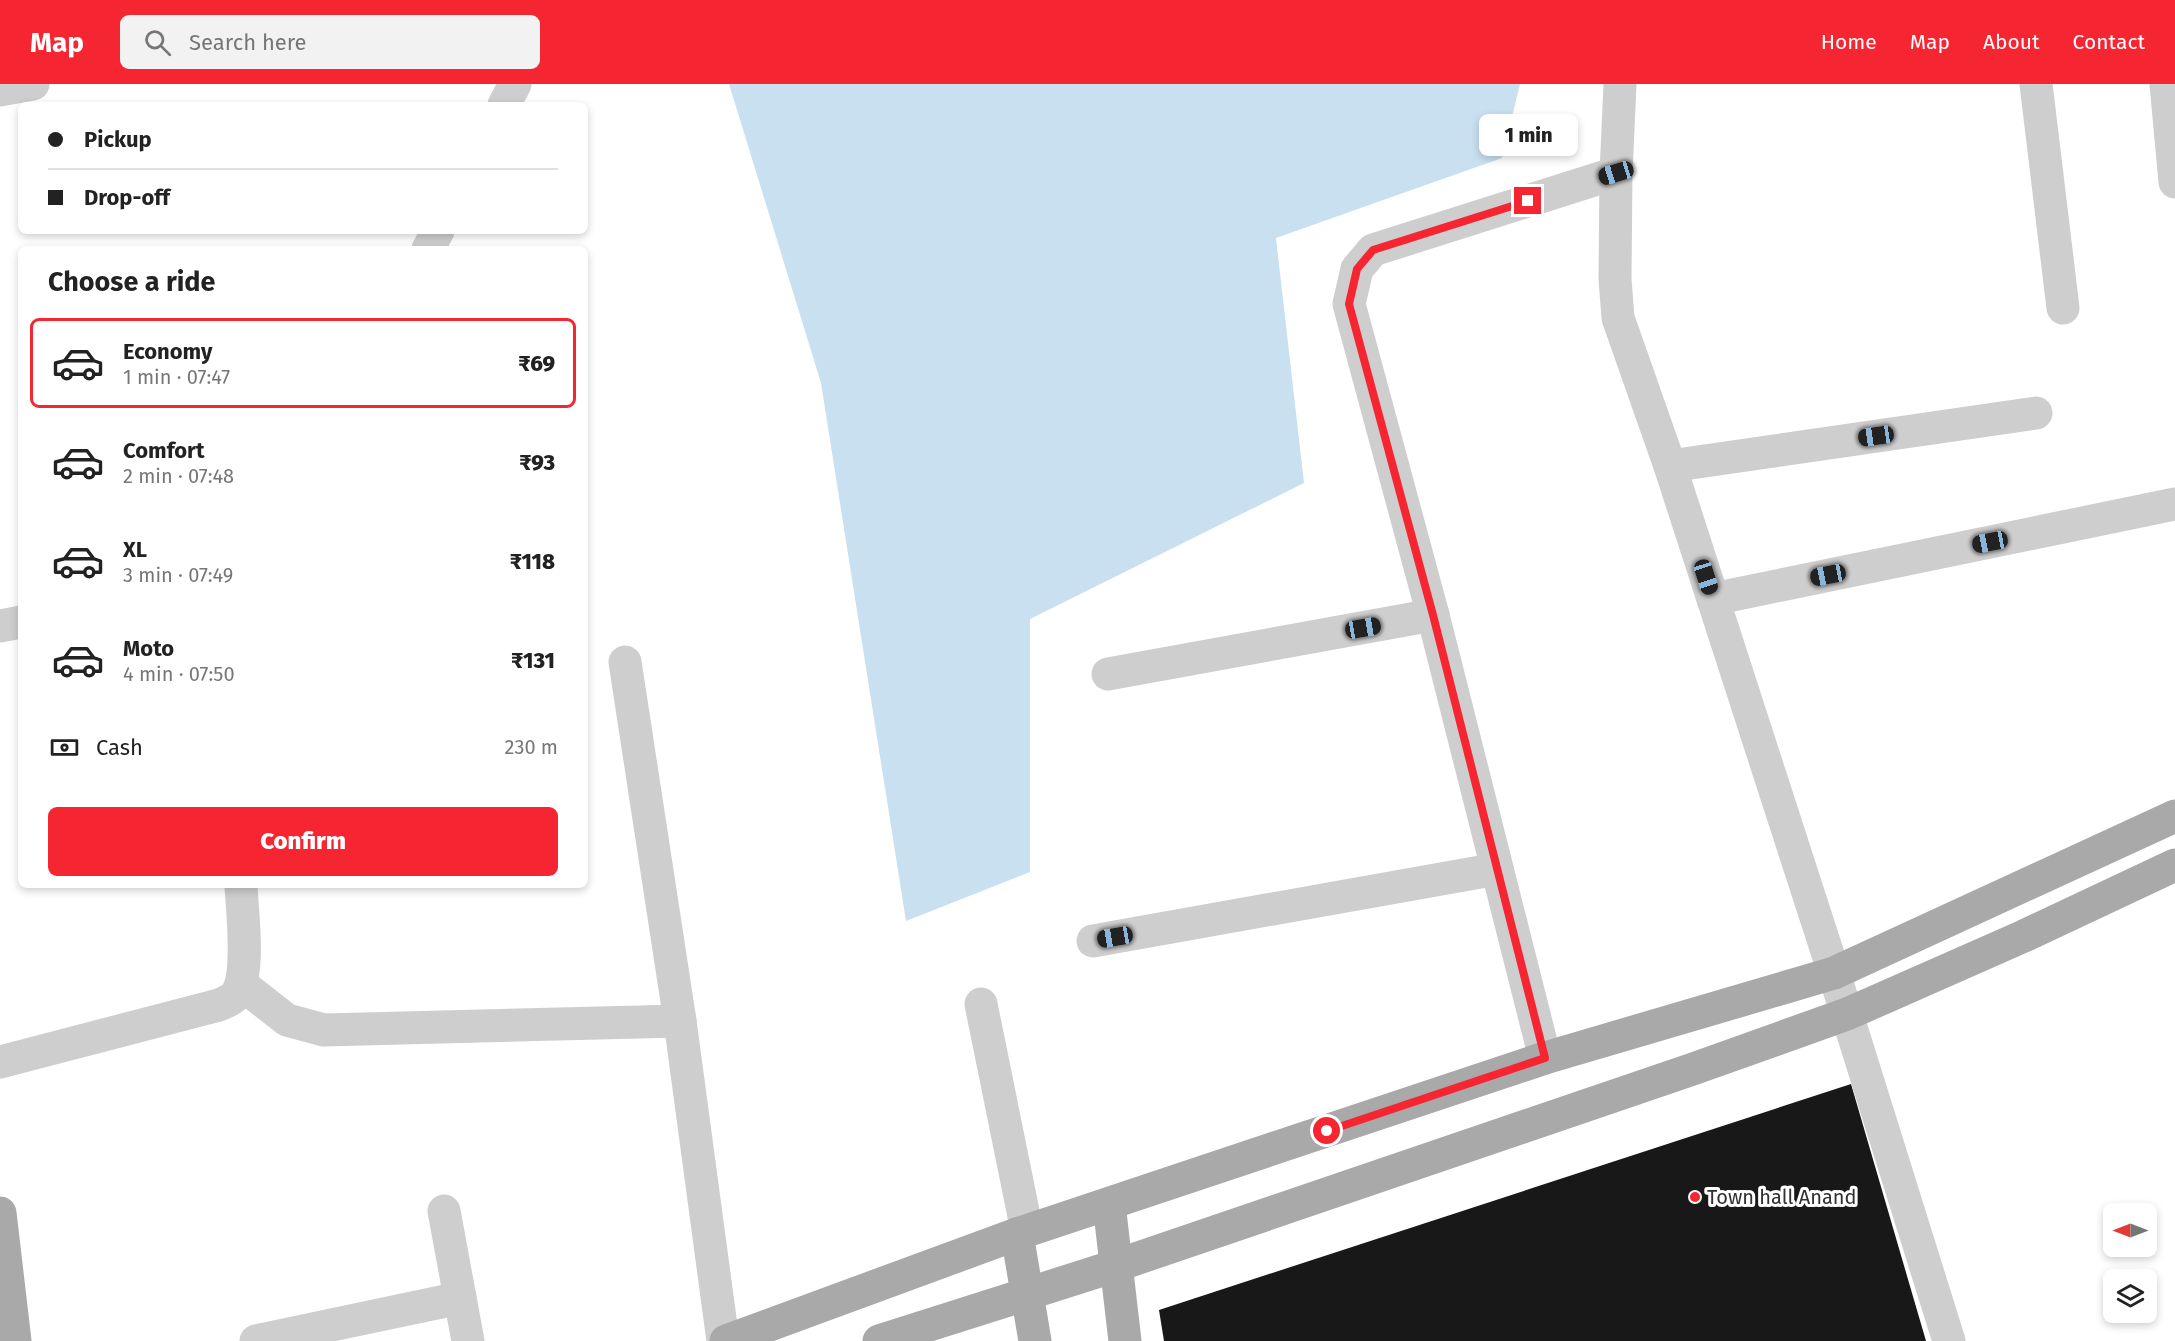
<!DOCTYPE html>
<meta charset="utf-8">
<style>
body{margin:0;font-family:"Fira Sans",sans-serif;background:#f2f2f2;color:#222;height:100vh;display:flex;flex-direction:column;font-size:22px;white-space:nowrap}
*{box-sizing:border-box;margin:0}
p{font-size:20px;color:#767676}
.icon{flex:none;width:33px;height:33px;fill:none;stroke:currentColor;stroke-width:2;stroke-linecap:round;stroke-linejoin:round}
.map{position:relative;flex:1;overflow:hidden}
.sheet{position:absolute;left:18px;top:162px;width:570px;height:642px;display:flex;flex-direction:column;background:#fff;border-radius:9px;box-shadow:0 3px 9px #0003}
.sheet>*{flex:none}
.top-card{position:absolute;left:18px;top:18px;width:570px;height:132px;border-radius:9px;box-shadow:0 3px 9px #0003;display:grid;align-content:center;height:132px;padding:0 30px;background:#fff}
.needle{width:39px;rotate:270deg}
.fabs{position:absolute;left:2103px;top:1119px;display:grid;gap:12px}
.fabs a{display:grid;place-items:center;width:54px;height:54px;border-radius:9px;background:#fff;box-shadow:0 3px 9px #0003;font-size:30px}
.end{position:absolute;width:27px;height:27px;margin:-14px;border:8px solid #f52632;background:#fff;box-shadow:0 0 0 3px #fff}
.from{border-radius:50%}
.bubble{position:absolute;height:42px;border-radius:9px;background:#fff;box-shadow:0 3px 9px #0003;font-size:20px;font-weight:800;line-height:42px;text-align:center}
.car{position:absolute;width:18px;height:36px;margin:-18px -9px;border-radius:8px;box-shadow:0 0 4px 2px #0007;background:linear-gradient(#222 24%,#8ab4d8 0 40%,#222 0 76%,#8ab4d8 0 86%,#222 0)}
.top-card b{display:flex;align-items:center;gap:21px;height:57px;font-size:22px}
.top-card b+b{border-top:2px solid #e0e0e0}
.top-card i{width:15px;height:15px;background:#222}
ul{padding:0;list-style:none}
li{display:flex;align-items:center;gap:18px;height:90px;margin:0 12px 9px;padding:0 18px;border:3px solid transparent;border-radius:9px}
li div{flex:1}
li b{display:block;font-size:22px}
li em{font-style:normal;font-weight:800}
li.on{border-color:#f52632}
li>.icon{width:54px;height:54px;stroke-width:1.5}
h2{padding:0 30px;font-size:27px;line-height:72px}
.pay{display:flex;align-items:center;gap:15px;height:66px;padding:0 30px;font-size:22px}
.pay p{margin-inline-start:auto}
.action{display:flex;gap:12px;margin-top:auto;padding:12px 30px}
.action a{flex:1;height:69px;border-radius:9px;background:#f52632;color:#fff;font-size:24px;font-weight:800;line-height:69px;text-align:center}
header{display:flex;align-items:center;gap:36px;box-sizing:border-box;height:84px;padding:0 30px;background:#f52632;color:#fff}
header strong{font-size:28px}
nav{display:flex;gap:33px;margin-inline-start:auto;font-size:21px}
.search{width:420px;height:54px;background:#f2f2f2;display:flex;align-items:center;gap:15px;box-sizing:border-box;padding:0 21px;border-radius:9px;color:#767676;font-size:22px}
.map>svg:first-child{display:block}
.water{fill:#c9e0f0}
.building{fill:#181818}
.lines{fill:none;stroke-linecap:round;stroke-linejoin:round}
.minor{stroke:#cecece;stroke-width:33}
.major{stroke:#a9a9a9;stroke-width:33}
.route{stroke:#f52632;stroke-width:8}
.poi-dot{fill:#f52632;stroke:#fff;stroke-width:2}
.labels{text-anchor:middle;stroke-width:6;stroke-linejoin:round;paint-order:stroke}
.poi-label{font-size:20px;fill:#313131;stroke:#fff;text-anchor:start}
</style>
<header>
<strong>Map</strong>
<div class="search"><svg class="icon" aria-label="search" viewBox="0 0 24 24"><circle cx="10" cy="10" r="6"/><path d="M15 15l6 6"/></svg>Search here</div>
<nav><a>Home</a><a>Map</a><a>About</a><a>Contact</a></nav>
</header>
<div class="map">
<svg width="2175" height="1257" viewBox="0 0 2175 1257">
<rect width="100%" height="100%" fill="#fff"/>
<polygon class="water" points="729,0 1520,0 1502,74 1276,154 1304,399 1030,535 1030,788 906,837 821,299"/>
<polygon class="building" points="1851,1000 1926,1257 1164,1257 1159,1226"/>
<g class="lines">
<g class="minor">
<polyline points="1620,0 1616,89 1615,195 1618,234 1670,382 1834,889 1949,1257"/>
<polyline points="2036,0 2063,224"/>
<polyline points="2166,0 2175,98"/>
<polyline points="0,6 33,0"/>
<polyline points="504,21 515,0"/>
<polyline points="428,165 438,147"/>
<polyline points="1670,382 2036,329"/>
<polyline points="1713,515 2175,420"/>
<polyline points="0,542 21,538"/>
<polyline points="625,578 680,937 723,1257"/>
<polyline points="1108,590 1433,531"/>
<polyline points="1093,857 1497,785"/>
<polyline points="241,900 287,936 324,946 680,937"/>
<polyline points="981,920 1027,1147"/>
<polyline points="1545,974 1433,531 1349,220 1357,185 1373,166 1616,89"/>
<path d="M0,978L219,921C224,919 231,916 235,912C251,892 242,827 241,801"/>
<polyline points="444,1127 468,1257"/>
<polyline points="256,1257 460,1214"/>
</g>
<g class="major">
<polyline points="1109,1120 1125,1257"/>
<polyline points="0,1129 15,1257"/>
<polyline points="1017,1150 1035,1257"/>
<polyline points="726,1257 1017,1150 1545,974 1834,889 2175,732"/>
<polyline points="879,1257 1115,1182 1693,985 1847,930 2024,852 2175,781"/>
</g>
</g>
<g class="lines">
<polyline class="route" points="1327,1047 1545,974 1433,531 1349,220 1357,185 1373,166 1528,117"/>
</g>
<circle class="poi-dot" cx="1695" cy="1113" r="6"/>
<g class="labels">
<g class="poi-label">
<text x="1707" y="1120">Town hall Anand</text>
</g>
</g>
</svg>
<div class="fabs">
<a><svg class="needle" viewBox="-14 -14 28 28"><path d="M0-13l5 13h-10z" fill="#e53935"/><path d="M0 13l5-13h-10z" fill="#767676"/></svg></a>
<a><svg class="icon" aria-label="layers" viewBox="0 0 24 24"><path d="M12 4l9 5-9 5-9-5zM3 14l9 5 9-5"/></svg></a>
</div>
<i class="end from" style="left:1327px;top:1047px"></i>
<i class="end" style="left:1528px;top:117px"></i>
<div class="bubble" style="left:1479px;top:30px;width:99px">1 min</div>
<i class="car" style="left:1616px;top:89px;rotate:253deg"></i>
<i class="car" style="left:1876px;top:352px;rotate:262deg"></i>
<i class="car" style="left:1990px;top:458px;rotate:259deg"></i>
<i class="car" style="left:1828px;top:491px;rotate:259deg"></i>
<i class="car" style="left:1706px;top:493px;rotate:162deg"></i>
<i class="car" style="left:1363px;top:544px;rotate:80deg"></i>
<i class="car" style="left:1115px;top:853px;rotate:260deg"></i>
<div class="top-card">
<b><i class="from"></i>Pickup</b>
<b><i></i>Drop-off</b>
</div>
<section class="sheet">
<h2>Choose a ride</h2>
<ul>
<li class="on"><svg class="icon" aria-label="car" viewBox="0 0 24 24"><path d="M5 17H2v-5l4-1 3-4h7l3 4 3 1v5h-3M9 17h6M6 11h13"/><circle cx="7" cy="17" r="2"/><circle cx="17" cy="17" r="2"/></svg><div><b>Economy</b><p>1 min · 07:47</p></div><em>₹69</em></li>
<li><svg class="icon" aria-label="car" viewBox="0 0 24 24"><path d="M5 17H2v-5l4-1 3-4h7l3 4 3 1v5h-3M9 17h6M6 11h13"/><circle cx="7" cy="17" r="2"/><circle cx="17" cy="17" r="2"/></svg><div><b>Comfort</b><p>2 min · 07:48</p></div><em>₹93</em></li>
<li><svg class="icon" aria-label="car" viewBox="0 0 24 24"><path d="M5 17H2v-5l4-1 3-4h7l3 4 3 1v5h-3M9 17h6M6 11h13"/><circle cx="7" cy="17" r="2"/><circle cx="17" cy="17" r="2"/></svg><div><b>XL</b><p>3 min · 07:49</p></div><em>₹118</em></li>
<li><svg class="icon" aria-label="car" viewBox="0 0 24 24"><path d="M5 17H2v-5l4-1 3-4h7l3 4 3 1v5h-3M9 17h6M6 11h13"/><circle cx="7" cy="17" r="2"/><circle cx="17" cy="17" r="2"/></svg><div><b>Moto</b><p>4 min · 07:50</p></div><em>₹131</em></li>
</ul>
<div class="pay"><svg class="icon" aria-label="cash" viewBox="0 0 24 24"><path d="M3 7h18v10H3z"/><circle cx="12" cy="12" r="2"/></svg>Cash<p>230 m</p></div>
<div class="action"><a>Confirm</a></div>
</section>
</div>
